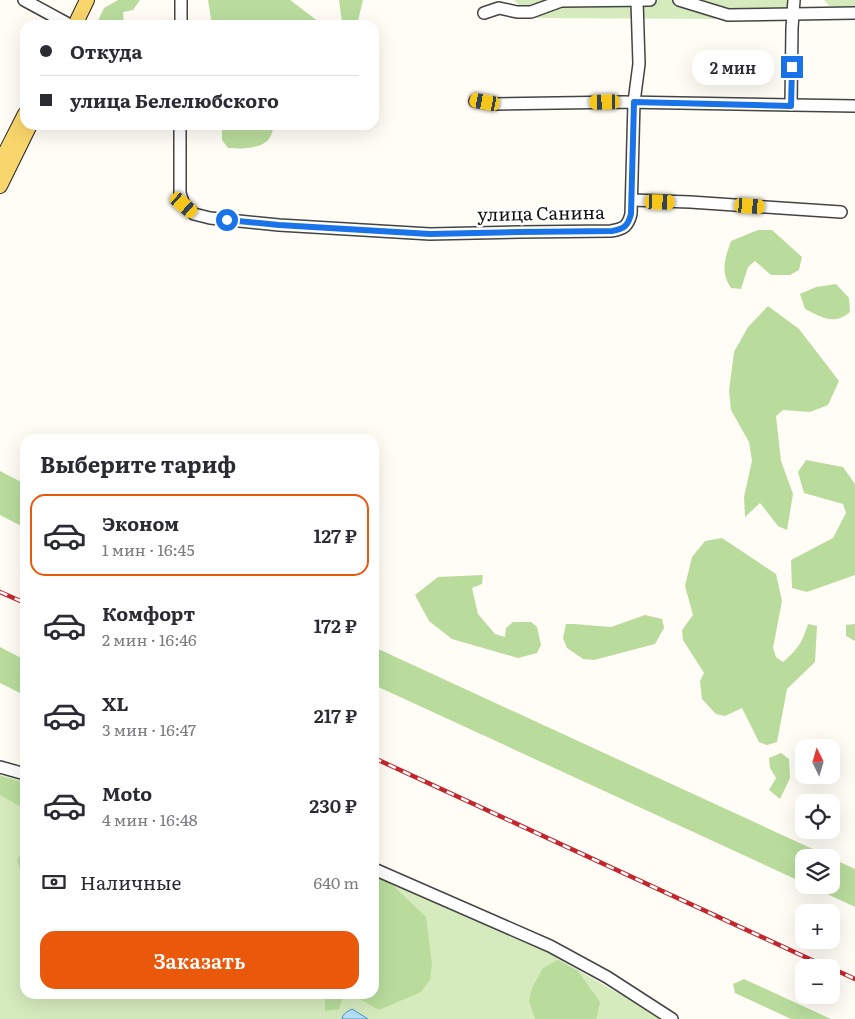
<!DOCTYPE html>
<html lang="ru">
<meta charset="utf-8">
<style>
body{margin:0;font-family:Literata,serif;background:#f2f2f3;color:#2b2b33;height:100vh;display:flex;flex-direction:column;font-size:19px;white-space:nowrap}
*{box-sizing:border-box;margin:0}
p{font-size:16px;color:#7c7c81}
.icon{flex:none;width:28px;height:28px;fill:none;stroke:currentColor;stroke-width:2;stroke-linecap:round;stroke-linejoin:round}
.map{position:relative;flex:1;overflow:hidden}
.side{position:absolute;left:20px;top:434px;width:359px;height:565px;display:flex;flex-direction:column;background:#fff;border-radius:15px;box-shadow:0 5px 20px #0002}
.side>*{flex:none}
.banner{position:absolute;left:20px;top:20px;width:359px;height:110px;border-radius:15px;box-shadow:0 5px 20px #0002;display:grid;align-content:center;height:110px;padding:0 20px;background:#fff}
.needle{width:32px;rotate:355deg}
.buttons{position:absolute;left:795px;top:739px;display:grid;gap:10px}
.buttons a{display:grid;place-items:center;width:45px;height:45px;border-radius:10px;background:#fff;box-shadow:0 5px 20px #0002;font-size:25px}
.end{position:absolute;width:22px;height:22px;margin:-11px;border:6px solid #1a73e8;background:#fff;box-shadow:0 0 0 2px #fff}
.from{border-radius:50%}
.bubble{position:absolute;height:35px;border-radius:15px;background:#fff;box-shadow:0 5px 20px #0002;font-size:16px;font-weight:600;line-height:35px;text-align:center}
.car{position:absolute;width:15px;height:30px;margin:-15px -8px;border-radius:6px;box-shadow:0 0 4px 1px #0007;background:linear-gradient(#f5c518 24%,#345 0 40%,#f5c518 0 76%,#345 0 86%,#f5c518 0)}
.banner b{display:flex;align-items:center;gap:18px;height:48px;font-size:19px}
.banner b+b{border-top:1px solid #e1e1e2}
.banner i{width:12px;height:12px;background:#2b2b33}
ul{padding:0;list-style:none}
li{display:flex;align-items:center;gap:15px;height:82px;margin:0 10px 8px;padding:0 10px;border:2px solid transparent;border-radius:15px}
li div{flex:1}
li b{display:block;font-size:19px}
li em{font-style:normal;font-weight:600}
li.on{border-color:#ea580c}
li>.icon{width:45px;height:45px;stroke-width:1.5}
h2{padding:0 20px;font-size:22px;line-height:60px}
.pay{display:flex;align-items:center;gap:12px;height:55px;padding:0 20px;font-size:19px}
.pay p{margin-inline-start:auto}
.action{display:flex;gap:10px;margin-top:auto;padding:10px 20px}
.action a{flex:1;height:58px;border-radius:15px;background:#ea580c;color:#fff;font-size:20px;font-weight:600;line-height:58px;text-align:center}
.map>svg:first-child{display:block}
.green{fill:#d5ebbd}
.forest{fill:#b9dc9c}
.water{fill:#b9e0f7;stroke:#3f96cf}
.lines{fill:none;stroke-linecap:round;stroke-linejoin:round}
.minor-casing{stroke:#444;stroke-width:14}
.major-casing{stroke:#222;stroke-width:16}
.minor{stroke:#fff;stroke-width:11}
.major{stroke:#f9d66b;stroke-width:14}
.rail-casing{stroke:#c4262e;stroke-width:4.5}
.rail{stroke:#fff;stroke-width:2.5;stroke-dasharray:8;stroke-linecap:butt}
.route{stroke:#1a73e8;stroke-width:6}
.labels{text-anchor:middle;stroke-width:5;stroke-linejoin:round;paint-order:stroke}
.street-label{font-size:18px;fill:#111;stroke:#fff}
</style>
<div class="map">
<svg width="855" height="1019" viewBox="0 0 855 1019">
<rect width="100%" height="100%" fill="#fffdf5"/>
<g class="green">
<polygon points="514,0 789,0 789,6 782,12 733,19 532,18"/>
<polygon points="824,0 855,0 855,7 830,7"/>
<polygon points="0,775 25,781 25,994 374,994 374,876 547,952 663,1019 0,1019"/>
</g>
<g class="forest">
<polygon points="118,0 140,0 133,10 123,12 124,25 96,25 104,8"/>
<polygon points="208,0 290,0 323,25 212,25"/>
<polygon points="339,0 363,0 357,25 340,25 342,22"/>
<path d="M222,125H274C273,129 272,134 270,137C265,149 239,149 228,148L222,140Z"/>
<path d="M758,230H772L802,257L799,270L790,275H771L755,261L748,267L741,289L731,288C720,271 725,259 731,241Z"/>
<path d="M836,284L849,298L850,312C833,326 822,317 805,309L800,294L816,287Z"/>
<polygon points="768,306 799,329 839,381 828,405 810,412 783,410 776,416 781,461 793,494 787,530 778,526 760,503 745,517 744,497 752,461 749,442 731,410 729,391 734,352 748,327"/>
<polygon points="806,460 843,467 855,484 855,575 807,592 792,588 791,560 833,538 846,513 843,504 804,493 798,472"/>
<polygon points="0,471 25,484 25,528 0,515"/>
<path d="M722,538L776,574L782,601L773,648L776,657L783,662C798,649 802,643 808,624L817,626L815,662L787,689L777,742L767,745L759,742L742,708L725,716L716,714L702,699L700,681L704,673L683,640L682,630L693,615L685,586L692,557L705,541Z"/>
<polygon points="483,575 482,584 472,588 478,614 495,634 505,637 506,628 513,622 531,622 537,627 541,645 537,653 518,658 452,639 429,621 415,595 438,577"/>
<polygon points="645,615 662,619 664,628 655,644 594,660 583,659 567,648 563,638 566,624 574,624 611,627"/>
<polygon points="855,624 855,641 846,636 846,625"/>
<polygon points="0,647 25,660 25,689 20,693 0,683"/>
<polygon points="374,647 830,857 804,858 804,883 374,685"/>
<polygon points="781,753 789,759 790,778 780,799 769,790 776,778 770,768 769,758"/>
<polygon points="0,776 25,783 25,809 0,795"/>
<polygon points="25,844 25,882 17,861"/>
<polygon points="831,858 855,869 855,907 808,885 831,885"/>
<polygon points="374,873 380,873 426,917 432,964 430,980 421,992 379,1010 351,994 374,994"/>
<polygon points="558,960 578,971 600,1002 596,1019 535,1019 529,1001 532,988 543,968"/>
<polygon points="744,979 831,1019 791,1019 735,993 733,984"/>
<polygon points="325,994 344,994 339,1009 325,1011"/>
</g>
<path class="water" d="M352,1009L368,1019H342C343,1013 347,1012 352,1009Z"/>
<g class="lines">
<g class="minor-casing">
<g id="minor">
<polyline points="24,0 70,25"/>
<polyline points="679,0 728,15 855,13"/>
<polyline points="484,13 499,8 517,12 531,12 561,1 650,0"/>
<polyline points="181,25 181,0"/>
<polyline points="475,101 495,104 623,102 855,106"/>
<polyline points="791,105 792,28 794,0"/>
<path d="M180,125V193L184,205L194,214L210,218L279,225L430,234L520,232L611,231C624,229 628,226 631,214L634,102L639,64L637,1"/>
<polyline points="632,200 690,202 841,212"/>
<polyline points="0,767 25,774"/>
<polyline points="374,869 550,946 607,977 672,1019"/>
</g>
</g>
<g class="major-casing">
<g id="major">
<polyline points="75,25 87,0"/>
<polyline points="0,163 25,114"/>
<polyline points="0,186 30,125"/>
</g>
</g>
<use href="#minor" class="minor"/>
<use href="#major" class="major"/>
<g class="rail-casing">
<g id="rail">
<polyline points="0,592 25,603"/>
<polyline points="374,758 829,968"/>
<polyline points="831,968 855,979"/>
</g>
</g>
<use href="#rail" class="rail"/>
</g>
<g class="lines">
<path class="route" d="M227,220L279,225L430,234L520,232L612,231C624,229 628,226 631,214L634,102L791,106L792,67"/>
</g>
<g class="labels">
<g class="street-label">
<text transform="translate(541 214) rotate(-1)" y="6">улица Санина</text>
</g>
</g>
</svg>
<div class="buttons">
<a><svg class="needle" viewBox="-14 -14 28 28"><path d="M0-13l5 13h-10z" fill="#e53935"/><path d="M0 13l5-13h-10z" fill="#7c7c81"/></svg></a>
<a><svg class="icon" aria-label="locate" viewBox="0 0 24 24"><circle cx="12" cy="12" r="6"/><path d="M12 2v4M12 18v4M2 12h4M18 12h4"/></svg></a>
<a><svg class="icon" aria-label="layers" viewBox="0 0 24 24"><path d="M12 4l9 5-9 5-9-5zM3 14l9 5 9-5"/></svg></a>
<a>+</a>
<a>−</a>
</div>
<i class="end from" style="left:227px;top:220px"></i>
<i class="end" style="left:792px;top:67px"></i>
<div class="bubble" style="left:692px;top:50px;width:82px">2 мин</div>
<i class="car" style="left:485px;top:102px;rotate:280deg"></i>
<i class="car" style="left:605px;top:102px;rotate:269deg"></i>
<i class="car" style="left:660px;top:202px;rotate:92deg"></i>
<i class="car" style="left:184px;top:205px;rotate:131deg"></i>
<i class="car" style="left:750px;top:206px;rotate:94deg"></i>
<div class="banner">
<b><i class="from"></i>Откуда</b>
<b><i></i>улица Белелюбского</b>
</div>
<section class="side">
<h2>Выберите тариф</h2>
<ul>
<li class="on"><svg class="icon" aria-label="car" viewBox="0 0 24 24"><path d="M5 17H2v-5l4-1 3-4h7l3 4 3 1v5h-3M9 17h6M6 11h13"/><circle cx="7" cy="17" r="2"/><circle cx="17" cy="17" r="2"/></svg><div><b>Эконом</b><p>1 мин · 16:45</p></div><em>127 ₽</em></li>
<li><svg class="icon" aria-label="car" viewBox="0 0 24 24"><path d="M5 17H2v-5l4-1 3-4h7l3 4 3 1v5h-3M9 17h6M6 11h13"/><circle cx="7" cy="17" r="2"/><circle cx="17" cy="17" r="2"/></svg><div><b>Комфорт</b><p>2 мин · 16:46</p></div><em>172 ₽</em></li>
<li><svg class="icon" aria-label="car" viewBox="0 0 24 24"><path d="M5 17H2v-5l4-1 3-4h7l3 4 3 1v5h-3M9 17h6M6 11h13"/><circle cx="7" cy="17" r="2"/><circle cx="17" cy="17" r="2"/></svg><div><b>XL</b><p>3 мин · 16:47</p></div><em>217 ₽</em></li>
<li><svg class="icon" aria-label="car" viewBox="0 0 24 24"><path d="M5 17H2v-5l4-1 3-4h7l3 4 3 1v5h-3M9 17h6M6 11h13"/><circle cx="7" cy="17" r="2"/><circle cx="17" cy="17" r="2"/></svg><div><b>Moto</b><p>4 мин · 16:48</p></div><em>230 ₽</em></li>
</ul>
<div class="pay"><svg class="icon" aria-label="cash" viewBox="0 0 24 24"><path d="M3 7h18v10H3z"/><circle cx="12" cy="12" r="2"/></svg>Наличные<p>640 m</p></div>
<div class="action"><a>Заказать</a></div>
</section>
</div>
